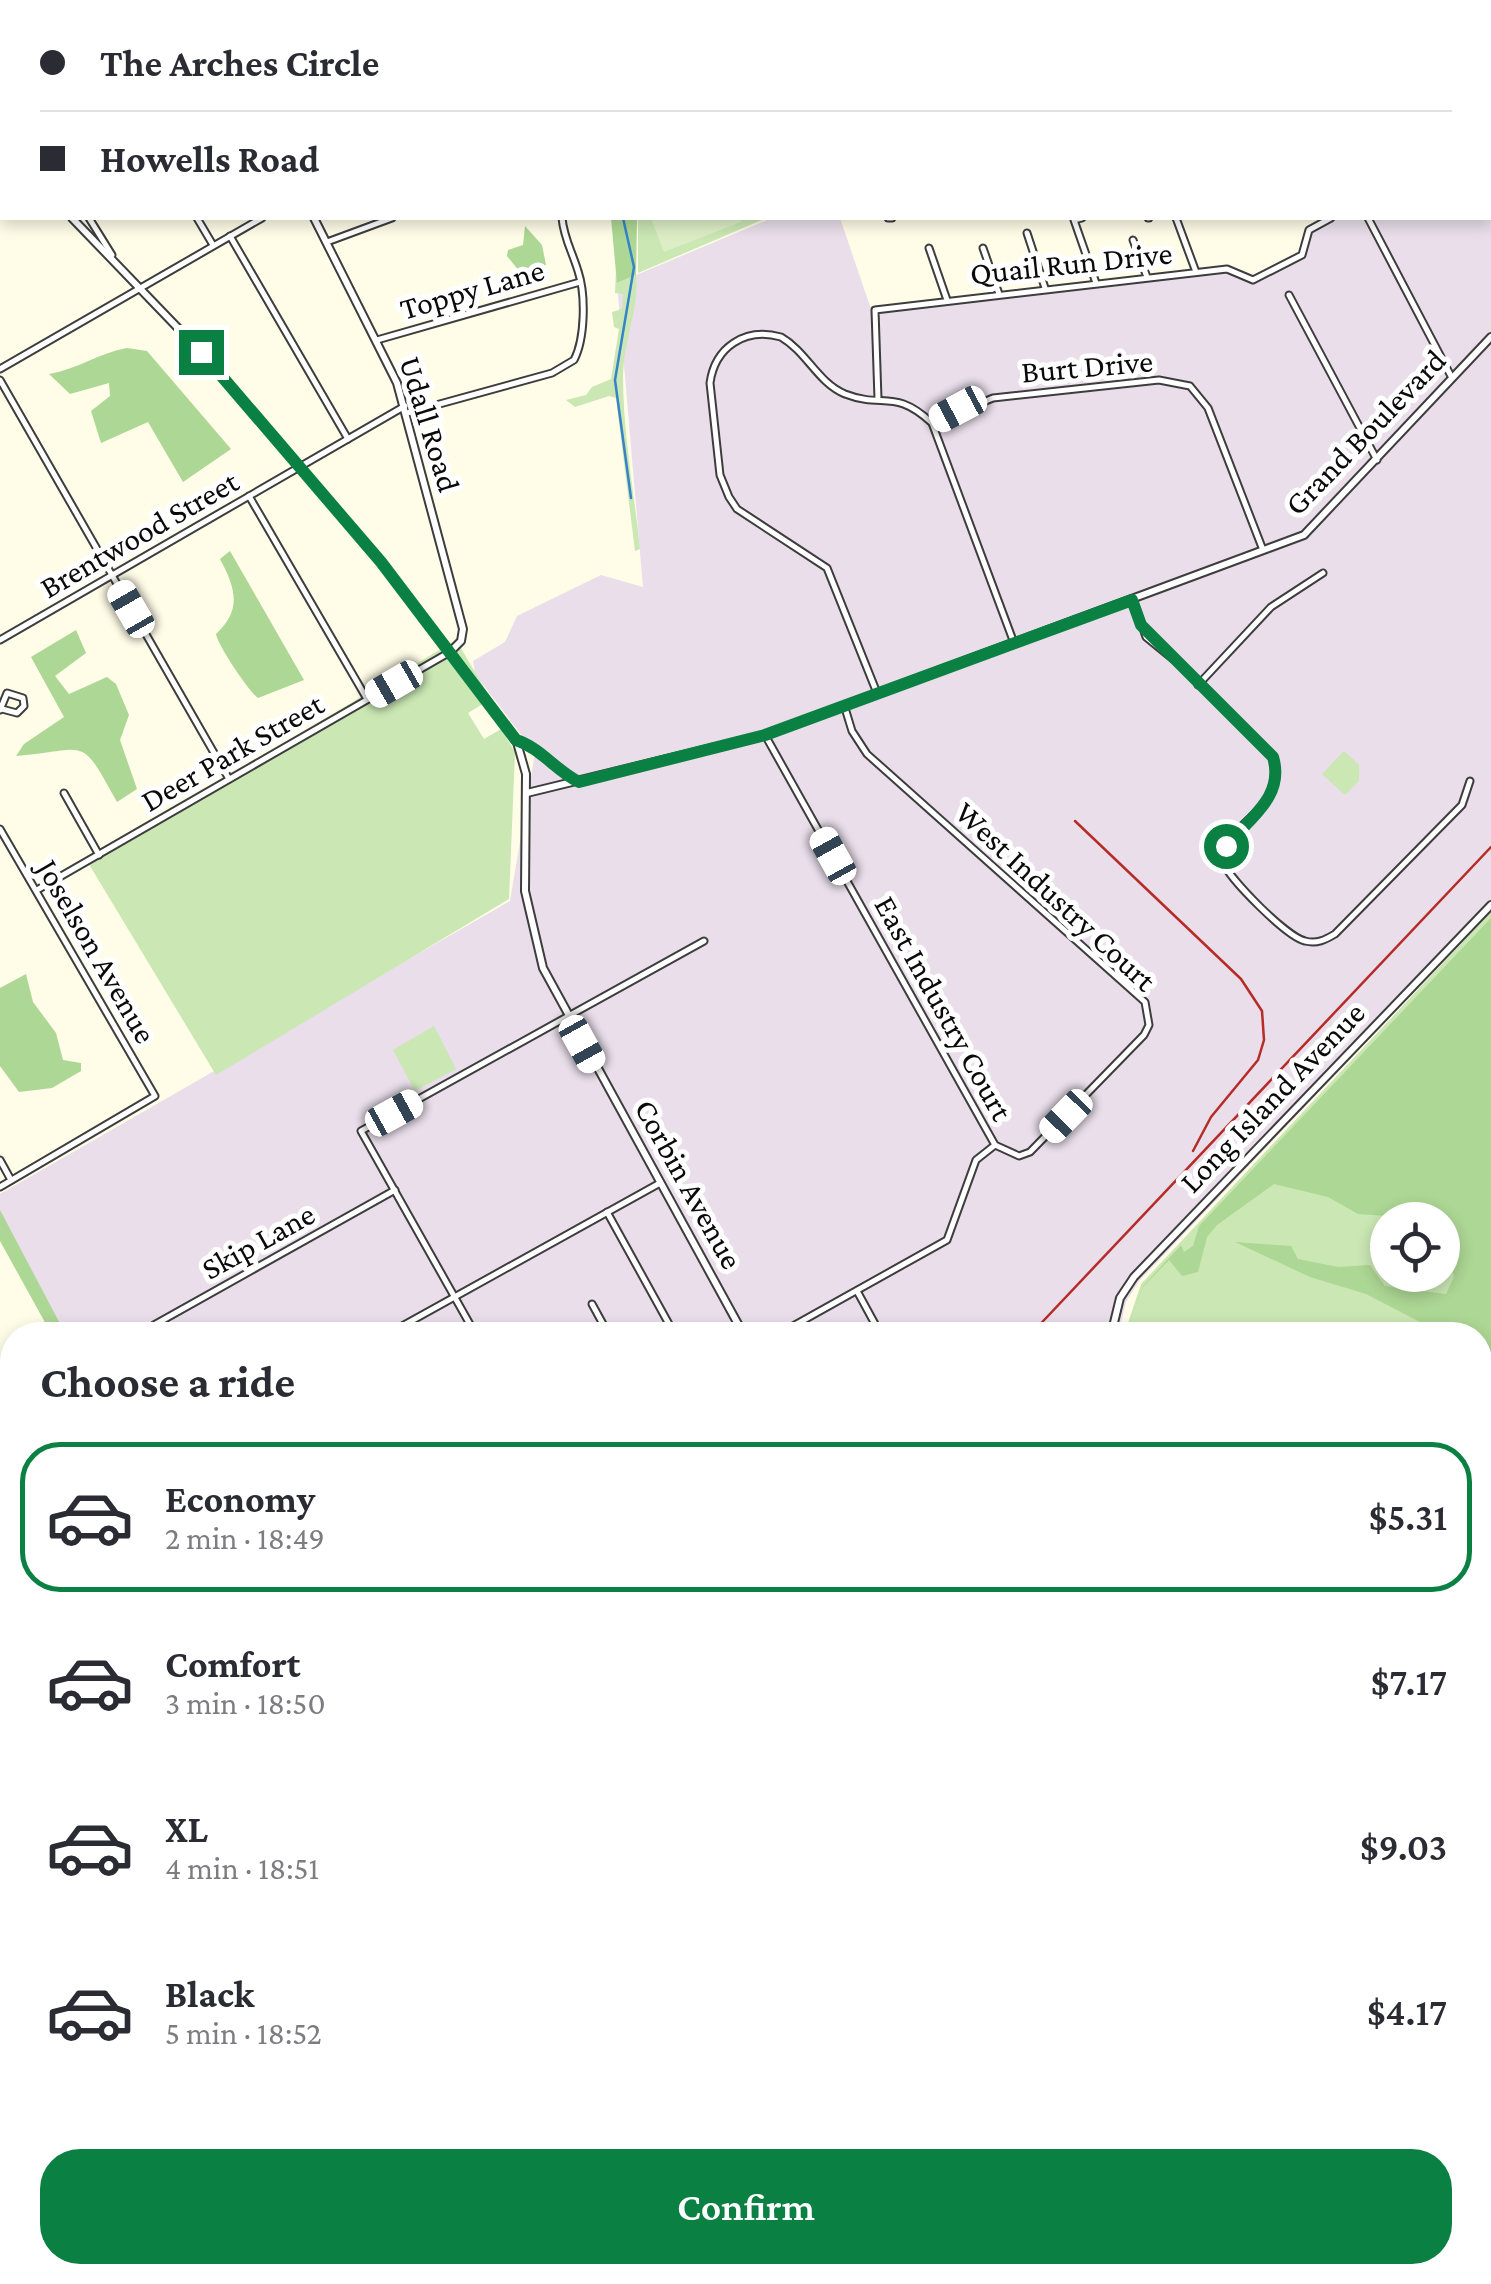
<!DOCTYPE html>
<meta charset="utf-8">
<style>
body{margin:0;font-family:"Crimson Pro",serif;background:#f7f7f7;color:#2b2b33;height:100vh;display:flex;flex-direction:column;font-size:38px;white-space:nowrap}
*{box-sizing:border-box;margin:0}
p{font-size:32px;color:#7c7c81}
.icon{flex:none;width:55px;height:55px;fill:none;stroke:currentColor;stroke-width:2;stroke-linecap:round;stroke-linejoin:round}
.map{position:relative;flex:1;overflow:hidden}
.drawer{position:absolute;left:0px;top:1322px;width:1492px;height:962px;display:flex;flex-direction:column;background:#fff;border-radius:40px 40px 0 0;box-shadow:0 5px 15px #0003}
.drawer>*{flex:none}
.top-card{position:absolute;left:0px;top:0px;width:1492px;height:220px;box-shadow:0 5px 15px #0003;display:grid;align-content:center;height:220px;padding:0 40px;background:#fff}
.controls{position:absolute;left:1370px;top:1202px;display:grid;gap:20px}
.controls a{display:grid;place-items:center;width:90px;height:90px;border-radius:50%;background:#fff;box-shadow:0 5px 15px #0003;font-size:50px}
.end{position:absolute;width:45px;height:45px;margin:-22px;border:12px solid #0b8043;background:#fff;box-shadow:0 0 0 5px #fff}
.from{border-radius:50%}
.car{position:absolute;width:30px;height:60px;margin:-30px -15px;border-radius:12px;box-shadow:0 0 8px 2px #0007;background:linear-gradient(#fff 24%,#345 0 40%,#fff 0 76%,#345 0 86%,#fff 0)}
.top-card b{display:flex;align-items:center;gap:35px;height:95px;font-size:38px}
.top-card b+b{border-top:2px solid #e1e1e2}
.top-card i{width:25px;height:25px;background:#2b2b33}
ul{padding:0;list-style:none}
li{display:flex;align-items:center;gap:30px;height:150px;margin:0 20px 15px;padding:0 20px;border:5px solid transparent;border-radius:40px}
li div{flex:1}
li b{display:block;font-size:38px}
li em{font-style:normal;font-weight:600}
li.selected{border-color:#0b8043}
li>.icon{width:90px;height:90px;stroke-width:1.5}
h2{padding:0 40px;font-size:45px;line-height:120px}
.cta{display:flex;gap:20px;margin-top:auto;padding:20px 40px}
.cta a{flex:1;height:115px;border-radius:40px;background:#0b8043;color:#fff;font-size:40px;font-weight:600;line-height:115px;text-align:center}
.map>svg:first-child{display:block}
.industrial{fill:#e9deea}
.green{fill:#cae7b4;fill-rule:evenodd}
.forest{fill:#add794}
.pitch{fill:#ddeec6}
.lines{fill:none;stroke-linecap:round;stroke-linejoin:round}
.stream{stroke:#3783ca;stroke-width:2.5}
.minor-casing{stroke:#3d3d3d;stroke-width:9}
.tertiary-casing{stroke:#3d3d3d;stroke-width:10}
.motorway-casing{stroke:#1b1b1b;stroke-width:16}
.minor{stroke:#fff;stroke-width:5}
.tertiary{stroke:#fff;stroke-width:6}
.motorway{stroke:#f1a954;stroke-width:12}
.rail{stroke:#b62c27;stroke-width:2.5}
.route{stroke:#0b8043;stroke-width:12}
.labels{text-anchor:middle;stroke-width:10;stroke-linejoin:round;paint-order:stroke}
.street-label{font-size:32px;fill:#0a0a0a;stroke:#fff}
</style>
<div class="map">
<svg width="1491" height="2284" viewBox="0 0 1491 2284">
<rect width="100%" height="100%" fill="#fffce8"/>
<g class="industrial">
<polygon points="1491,142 1491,911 1139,1281 1126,1302 1118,1335 65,1335 0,1218 0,1194 510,901 535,753 475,674 473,661 505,642 517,616 601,575 643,587 617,283 772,218 840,218 872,312 1045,288 1227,269 1251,280 1302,256 1309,230 1331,218 1490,218"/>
<polygon points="1480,2272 1491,2284 598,2284 592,2273"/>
</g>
<g class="green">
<polygon points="638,218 761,218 762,220 638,273"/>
<path d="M616,270L618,283L636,275C640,307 623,341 623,376C623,433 634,492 640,549L635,551L616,398L609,396L575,407L566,400L586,395L592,387L611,379L619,329L614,327L612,312L622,309L623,294L615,293Z"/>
<polygon points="456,640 491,699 468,713 484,739 501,729 515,752 509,899 216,1075 87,861"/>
<polygon points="1344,751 1359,765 1359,781 1345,795 1322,774"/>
<path d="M1491,912V2270L1480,2249V1335H1124L1141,1284ZM1388,1220H1442V1275H1388Z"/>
<polygon points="434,1026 456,1069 415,1091 393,1050"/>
</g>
<g class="forest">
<polygon points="611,218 637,218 636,275 617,283"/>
<polygon points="525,226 542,245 546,265 520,272 507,256 508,250 523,245"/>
<path d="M127,348L147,351L231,449L183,482L148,422L101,443L91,411L110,396L109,383L70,394L49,374C78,369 99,353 127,348Z"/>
<path d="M230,551L304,680L258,698C250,693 218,646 216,634C242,610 236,589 220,559Z"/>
<path d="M76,630L86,653L55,676L69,694L107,677L116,684L129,715L120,740L137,789L117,802C79,733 89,750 16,756L24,744L64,717L31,657Z"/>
<polygon points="1491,918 1491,1357 1480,1351 1480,1335 1445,1335 1366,1294 1310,1277 1235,1242 1291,1246 1298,1259 1338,1267 1370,1265 1385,1286 1446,1294 1454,1277 1450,1258 1443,1253 1442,1220 1358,1214 1328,1197 1274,1184 1217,1225 1207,1237 1198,1272 1182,1276 1169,1260 1143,1287 1125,1335 1143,1286 1181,1245 1184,1252 1193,1246 1199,1226"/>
<polygon points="26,974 33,1002 56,1033 63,1060 81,1063 81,1071 52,1088 19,1092 0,1066 0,988"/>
<polygon points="0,1210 66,1335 52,1335 0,1241"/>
<polygon points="1480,1616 1491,1627 1491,1798 1480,1786"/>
<polygon points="1480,1830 1491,1845 1491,2220 1480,2199"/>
<polygon points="242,2273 428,2273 435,2284 252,2284"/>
<polygon points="462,2273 581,2273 588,2284 470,2284"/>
</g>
<polygon class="pitch" points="651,218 740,218 741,222 664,252"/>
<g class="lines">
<g class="stream">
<polyline points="638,0 638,2"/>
<polyline points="623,218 634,267 615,380 631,498"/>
</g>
<g class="minor-casing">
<g id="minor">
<polyline points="72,0 73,2"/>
<polyline points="386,0 387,2"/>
<polyline points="543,0 543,2"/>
<polyline points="858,0 859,2"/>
<polyline points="1045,0 1046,2"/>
<polyline points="1389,0 1399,2"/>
<polyline points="165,2 169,0"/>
<polyline points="283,2 290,0"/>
<polyline points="799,2 805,0"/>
<polyline points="1124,2 1127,0"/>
<polyline points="1278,2 1281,0"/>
<polyline points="1384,2 1384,0"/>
<polyline points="1484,2 1491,0"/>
<polyline points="0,62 2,66"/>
<polyline points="0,97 2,95"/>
<polyline points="1490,140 1491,142"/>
<polyline points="89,218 112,255"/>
<polyline points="197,218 213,245"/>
<polyline points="888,218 892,218"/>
<polyline points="1082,218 1074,220 1096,283"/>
<polyline points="1148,218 1149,218"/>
<polyline points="1176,218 1196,272"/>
<polyline points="1368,218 1452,378"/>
<polyline points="1027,233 1045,288"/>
<polyline points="230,236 348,439"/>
<polyline points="1133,240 1147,277"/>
<polyline points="327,242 392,218"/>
<polyline points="929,248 947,300"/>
<polyline points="983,248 999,294"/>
<polyline points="1289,295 1377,460"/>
<polyline points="377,340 580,282"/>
<polyline points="0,369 262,218"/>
<polyline points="0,380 229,779"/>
<polyline points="878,399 875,310 1227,269 1253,280 1302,255 1309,230 1331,218"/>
<path d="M407,413L552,373L574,360C585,339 586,295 578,271C572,251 564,239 562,218"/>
<polyline points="932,423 993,398 1159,380 1190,386 1208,408 1263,550"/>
<polyline points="249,496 367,699"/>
<polyline points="1133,599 1146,637 1173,659"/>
<path d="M1141,625L1273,757C1289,812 1225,818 1223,862C1229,879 1287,937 1305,941C1317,944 1325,940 1335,934L1462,805L1470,781"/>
<polyline points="0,640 405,406"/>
<polyline points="1198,685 1271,607 1323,573"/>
<path d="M877,693L827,568L737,509L729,497L720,475L710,383C715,347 745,327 781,337C807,352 817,382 845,394C884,409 894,388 932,423L1014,643"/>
<polyline points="0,710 7,693 23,698 24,706 17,713 2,709"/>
<polyline points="765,735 995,1145 1019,1156 1030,1152 1144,1035 1149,1025 1145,1002 867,754 852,731 845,708"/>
<polyline points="64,793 99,855"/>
<polyline points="0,829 155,1096 0,1187"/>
<polyline points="37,890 450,652"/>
<polyline points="0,1160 11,1180"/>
<polyline points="607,1212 675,1335"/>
<polyline points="857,1291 881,1335"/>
<polyline points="592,1304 609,1335"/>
<polyline points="148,1335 154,1325 395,1190"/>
<polyline points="386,1335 660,1183"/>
<polyline points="476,1335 361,1131 704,941"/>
<polyline points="777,1335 947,1240 976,1160 995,1145"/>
<polyline points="0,1369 12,1391"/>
<polyline points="0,1721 12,1742"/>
<polyline points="0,1848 9,1865"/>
<polyline points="0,1915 12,1929"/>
<polyline points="0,2015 12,2030"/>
<polyline points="0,2096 12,2084"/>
<polyline points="0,2218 12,2232"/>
<polyline points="48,2272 59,2284"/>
<polyline points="768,2272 775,2284"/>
<polyline points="1056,2272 1063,2284"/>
<polyline points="1291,2272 1297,2284"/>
</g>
</g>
<g class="tertiary-casing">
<g id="tertiary">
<polyline points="193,0 195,2"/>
<polyline points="0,149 2,151"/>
<polyline points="72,218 201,352 381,562 516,739 526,774 525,891 543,968 744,1335"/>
<polyline points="314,218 397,383 463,629 461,641 450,652"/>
<path d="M517,740C542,748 555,771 579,782"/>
<polyline points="527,793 765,735 1304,535 1491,337"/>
<polyline points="1111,1335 1120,1298 1134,1277 1491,905"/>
<polyline points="0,2118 12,2133"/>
<polyline points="60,2284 70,2272"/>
</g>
</g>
<g class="motorway-casing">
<g id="motorway">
<polyline points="0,1530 12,1552"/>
<polyline points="0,1563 12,1585"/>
<polyline points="441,2272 448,2284"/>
<polyline points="454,2272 462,2284"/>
</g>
</g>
<use href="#minor" class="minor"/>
<use href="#tertiary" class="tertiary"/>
<use href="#motorway" class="motorway"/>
<g class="rail">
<polyline points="1075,821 1241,979 1262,1011 1264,1040 1258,1060 1211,1117 1193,1151"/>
<polyline points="1030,1335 1491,847"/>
<polyline points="588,2272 595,2284"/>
<polyline points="148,2284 187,2277 206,2284"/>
</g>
</g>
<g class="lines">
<path class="route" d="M201,352L381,562L516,740C541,748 555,770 579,782L765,735L1132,600L1141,625L1273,757C1285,797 1249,818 1226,846"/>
</g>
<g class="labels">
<g class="street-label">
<text transform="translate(1071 263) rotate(-6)" y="11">Quail Run Drive</text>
<text transform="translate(472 289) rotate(-16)" y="11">Toppy Lane</text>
<text transform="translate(1087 366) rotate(-5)" y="11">Burt Drive</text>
<text transform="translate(430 424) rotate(73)" y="11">Udall Road</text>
<text transform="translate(1365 432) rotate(-46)" y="11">Grand Boulevard</text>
<text transform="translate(139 534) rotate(-30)" y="11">Brentwood Street</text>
<text transform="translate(232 752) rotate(-30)" y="11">Deer Park Street</text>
<text transform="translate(1056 896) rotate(43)" y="11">West Industry Court</text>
<text transform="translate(97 951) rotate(60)" y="11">Joselson Avenue</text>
<text transform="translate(944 1008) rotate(61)" y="11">East Industry Court</text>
<text transform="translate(1272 1097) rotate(-46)" y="11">Long Island Avenue</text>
<text transform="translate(689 1184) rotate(61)" y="11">Corbin Avenue</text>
<text transform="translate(258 1241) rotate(-29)" y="11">Skip Lane</text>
</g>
</g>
</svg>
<div class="controls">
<a><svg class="icon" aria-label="locate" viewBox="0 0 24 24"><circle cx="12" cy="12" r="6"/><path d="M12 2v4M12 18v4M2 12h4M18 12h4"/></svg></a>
</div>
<i class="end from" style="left:1226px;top:846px"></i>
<i class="end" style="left:201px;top:352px"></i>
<i class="car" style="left:958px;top:409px;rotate:242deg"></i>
<i class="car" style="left:131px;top:609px;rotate:330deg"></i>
<i class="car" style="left:394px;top:684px;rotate:240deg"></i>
<i class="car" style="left:833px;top:856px;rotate:331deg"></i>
<i class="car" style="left:582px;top:1044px;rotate:151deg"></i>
<i class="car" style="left:394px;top:1113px;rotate:61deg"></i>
<i class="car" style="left:1066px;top:1116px;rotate:224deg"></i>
<div class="top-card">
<b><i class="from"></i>The Arches Circle</b>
<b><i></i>Howells Road</b>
</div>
<section class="drawer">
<h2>Choose a ride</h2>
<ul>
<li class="selected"><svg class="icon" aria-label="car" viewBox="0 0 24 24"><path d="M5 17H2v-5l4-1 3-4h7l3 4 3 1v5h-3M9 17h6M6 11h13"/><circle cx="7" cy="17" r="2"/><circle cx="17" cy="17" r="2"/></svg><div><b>Economy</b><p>2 min · 18:49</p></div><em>$5.31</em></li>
<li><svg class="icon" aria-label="car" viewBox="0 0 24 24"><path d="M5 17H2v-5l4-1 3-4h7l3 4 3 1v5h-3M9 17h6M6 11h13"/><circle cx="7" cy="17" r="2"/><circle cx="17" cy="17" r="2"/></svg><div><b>Comfort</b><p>3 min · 18:50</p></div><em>$7.17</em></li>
<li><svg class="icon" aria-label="car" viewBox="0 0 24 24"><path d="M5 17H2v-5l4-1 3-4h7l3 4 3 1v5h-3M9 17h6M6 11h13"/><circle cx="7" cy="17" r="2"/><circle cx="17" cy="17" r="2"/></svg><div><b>XL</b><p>4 min · 18:51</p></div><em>$9.03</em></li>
<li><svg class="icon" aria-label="car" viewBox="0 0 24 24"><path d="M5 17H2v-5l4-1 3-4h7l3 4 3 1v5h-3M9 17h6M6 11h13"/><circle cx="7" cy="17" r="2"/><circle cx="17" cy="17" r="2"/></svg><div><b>Black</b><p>5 min · 18:52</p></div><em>$4.17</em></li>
</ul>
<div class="cta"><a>Confirm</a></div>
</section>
</div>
